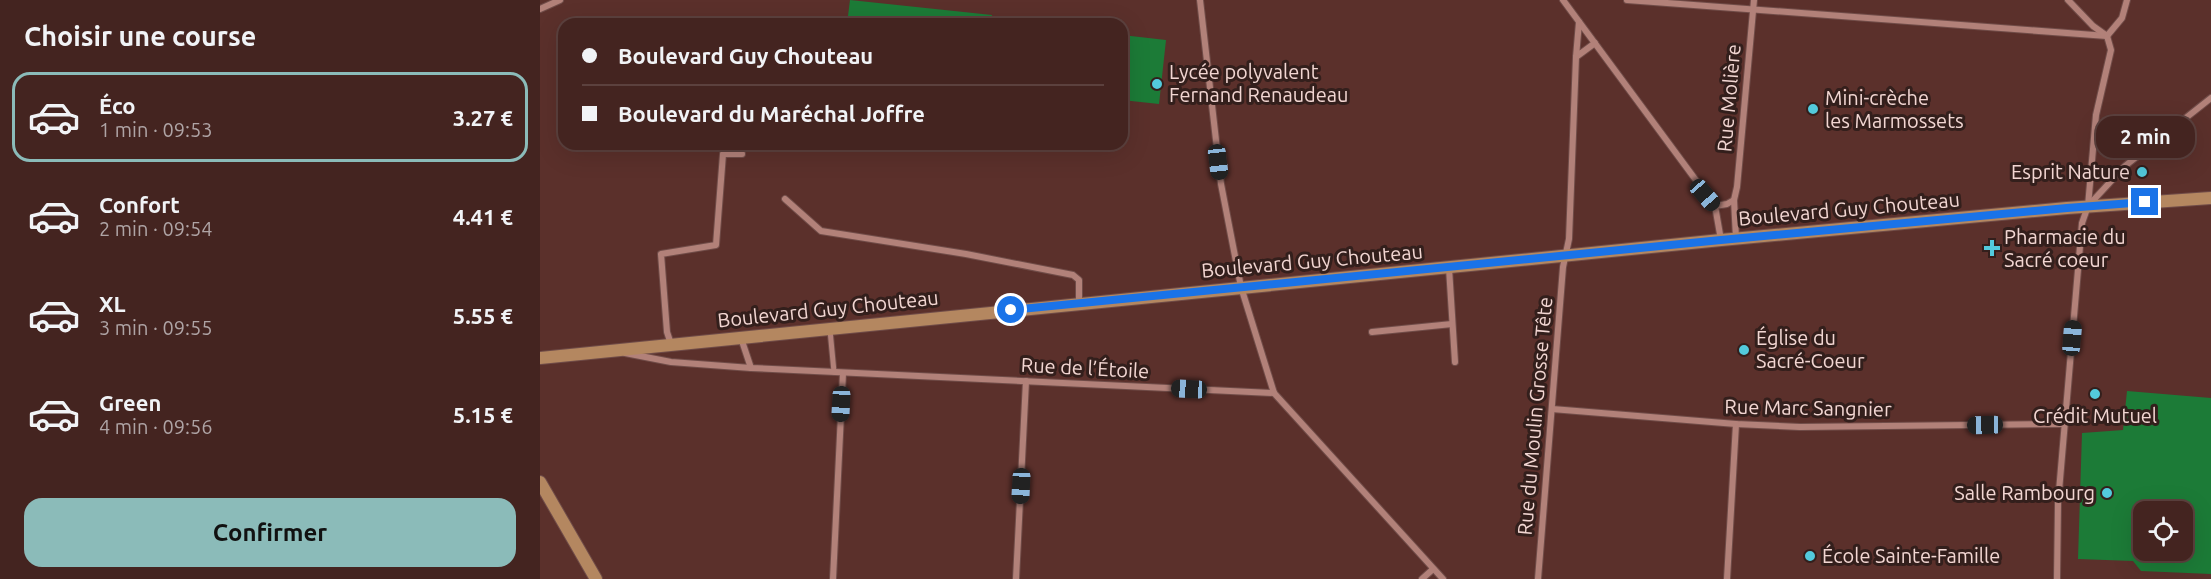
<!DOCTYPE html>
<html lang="fr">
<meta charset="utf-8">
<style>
body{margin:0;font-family:Ubuntu,sans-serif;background:#4b2c29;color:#f1f3f6;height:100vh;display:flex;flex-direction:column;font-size:22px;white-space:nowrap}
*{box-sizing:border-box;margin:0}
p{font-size:20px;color:#afa4a5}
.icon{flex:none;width:33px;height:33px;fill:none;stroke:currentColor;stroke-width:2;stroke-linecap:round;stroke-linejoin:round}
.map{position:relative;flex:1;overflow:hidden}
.drawer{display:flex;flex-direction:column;background:#442420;width:540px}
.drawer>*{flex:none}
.hud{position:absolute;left:18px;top:18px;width:570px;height:132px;border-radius:18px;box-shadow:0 6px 24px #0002,0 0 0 2px #5c413e;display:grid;align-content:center;height:132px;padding:0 24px;background:#442420}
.fabs{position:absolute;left:1593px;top:501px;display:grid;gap:12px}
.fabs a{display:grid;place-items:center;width:60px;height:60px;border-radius:12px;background:#442420;box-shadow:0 6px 24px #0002,0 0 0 2px #5c413e;font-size:30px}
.end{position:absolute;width:27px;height:27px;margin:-14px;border:8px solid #1a73e8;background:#fff;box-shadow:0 0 0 3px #fff}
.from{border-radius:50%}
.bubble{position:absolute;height:42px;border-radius:18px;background:#442420;box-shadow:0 6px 24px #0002,0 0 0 2px #5c413e;font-size:20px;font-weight:600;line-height:42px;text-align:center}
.car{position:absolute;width:18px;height:36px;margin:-18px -9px;border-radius:8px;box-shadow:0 0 4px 2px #0007;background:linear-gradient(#222 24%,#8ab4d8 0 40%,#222 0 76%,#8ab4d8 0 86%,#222 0)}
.hud b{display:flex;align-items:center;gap:21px;height:57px;font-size:22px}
.hud b+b{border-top:2px solid #5c413e}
.hud i{width:15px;height:15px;background:#f1f3f6}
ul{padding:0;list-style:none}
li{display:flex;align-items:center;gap:18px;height:90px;margin:0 12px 9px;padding:0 12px;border:3px solid transparent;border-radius:18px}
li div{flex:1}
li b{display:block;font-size:22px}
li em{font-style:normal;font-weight:600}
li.current{border-color:#8bbbb9}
li>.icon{width:54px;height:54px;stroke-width:1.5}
h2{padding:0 24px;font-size:27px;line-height:72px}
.cta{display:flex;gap:12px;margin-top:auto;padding:12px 24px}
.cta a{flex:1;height:69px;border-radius:18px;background:#8bbbb9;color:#111;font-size:24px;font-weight:600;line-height:69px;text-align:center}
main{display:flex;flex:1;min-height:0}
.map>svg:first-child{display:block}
.green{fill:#1c7b37;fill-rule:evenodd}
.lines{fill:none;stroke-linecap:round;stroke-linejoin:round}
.pedestrian-casing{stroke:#704c48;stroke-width:7}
.minor-casing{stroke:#704c48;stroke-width:8}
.secondary-casing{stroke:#704c48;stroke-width:14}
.pedestrian{stroke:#b28179;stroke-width:5}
.minor{stroke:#b28179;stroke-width:6}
.secondary{stroke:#b48760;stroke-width:12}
.route{stroke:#1a73e8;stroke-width:8}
.poi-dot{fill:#53cadc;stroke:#331f1c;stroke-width:2}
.labels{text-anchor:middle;stroke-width:6;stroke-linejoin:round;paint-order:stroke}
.poi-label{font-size:20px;fill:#f2d6d2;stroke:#331f1c;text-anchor:start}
.street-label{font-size:20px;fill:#f2d6d2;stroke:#331f1c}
</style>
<main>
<section class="drawer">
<h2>Choisir une course</h2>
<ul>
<li class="current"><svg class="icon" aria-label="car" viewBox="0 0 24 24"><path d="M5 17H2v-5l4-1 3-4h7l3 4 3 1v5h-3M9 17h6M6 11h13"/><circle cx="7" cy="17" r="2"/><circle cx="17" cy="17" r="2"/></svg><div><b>Éco</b><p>1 min · 09:53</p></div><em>3.27 €</em></li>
<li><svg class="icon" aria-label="car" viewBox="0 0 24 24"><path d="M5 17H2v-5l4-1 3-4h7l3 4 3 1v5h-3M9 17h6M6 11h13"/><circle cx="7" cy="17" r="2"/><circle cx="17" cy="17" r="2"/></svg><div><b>Confort</b><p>2 min · 09:54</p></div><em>4.41 €</em></li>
<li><svg class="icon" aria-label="car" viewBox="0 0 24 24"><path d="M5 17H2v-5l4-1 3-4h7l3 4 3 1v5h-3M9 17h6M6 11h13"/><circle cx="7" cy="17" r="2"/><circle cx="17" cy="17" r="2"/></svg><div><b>XL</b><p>3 min · 09:55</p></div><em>5.55 €</em></li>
<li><svg class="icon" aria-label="car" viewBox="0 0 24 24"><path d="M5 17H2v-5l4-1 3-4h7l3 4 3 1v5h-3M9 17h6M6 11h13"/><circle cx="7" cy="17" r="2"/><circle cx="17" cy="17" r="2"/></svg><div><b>Green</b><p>4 min · 09:56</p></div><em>5.15 €</em></li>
</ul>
<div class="cta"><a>Confirmer</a></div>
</section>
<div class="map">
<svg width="1671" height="579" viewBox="0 0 1671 579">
<rect width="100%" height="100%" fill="#5b302b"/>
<g class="green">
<polygon points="310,0 452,15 451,24 307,24"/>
<polygon points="582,35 626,40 619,104 582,100"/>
<path d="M1587,391L1671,398V574L1601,571L1593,561L1538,559L1542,433L1583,430ZM1604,512H1642V550H1604Z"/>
</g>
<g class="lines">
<g class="pedestrian-casing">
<polyline id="pedestrian" points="290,330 294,372"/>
</g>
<g class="minor-casing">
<g id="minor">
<polyline points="660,0 681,184 701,287 734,393 903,579"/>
<polyline points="1023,0 1175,206 1181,240"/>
<polyline points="1087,0 1567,36"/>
<polyline points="1528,0 1553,26 1567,36"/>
<polyline points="0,9 20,0"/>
<polyline points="1039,22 1036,57 1055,43"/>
<polyline points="1567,36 1582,18 1587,0"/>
<polyline points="245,199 281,231 426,254 533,275 539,280 539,303"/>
<polyline points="1175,206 1187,204 1194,200"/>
<polyline points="1548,206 1585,166 1671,98"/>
<polyline points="1196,238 1194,200 1197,187 1214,0"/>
<polyline points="909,268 915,362"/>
<polyline points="832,332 912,324"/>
<polyline points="201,338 211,368"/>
<polyline points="131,344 127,332 121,254 176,245 183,154 202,154"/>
<polyline points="85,353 131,362 211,368 734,393"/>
<polyline points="1012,409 1196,424 1260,427 1524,424"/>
<polyline points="293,579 303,373"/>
<polyline points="476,579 486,381"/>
<polyline points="882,579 892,570"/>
<polyline points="998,579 1023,267 1029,239 1036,57"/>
<polyline points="1187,579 1196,424"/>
<polyline points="1517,579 1518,503 1542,223 1548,206 1556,115 1571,50 1567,36"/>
</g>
</g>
<g class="secondary-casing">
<g id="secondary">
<polyline points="0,358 1181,240 1527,208 1671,198"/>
<polyline points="0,482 56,579"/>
</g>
</g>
<use href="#pedestrian" class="pedestrian"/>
<use href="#minor" class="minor"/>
<use href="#secondary" class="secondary"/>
</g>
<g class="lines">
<polyline class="route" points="471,310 1181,240 1527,208 1605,202"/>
</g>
<g class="poi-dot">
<circle cx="617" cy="84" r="6"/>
<circle cx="1273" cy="109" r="6"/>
<circle cx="1602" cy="172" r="6"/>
<path d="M1449 239h6v6h6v6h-6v6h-6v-6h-6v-6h6z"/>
<circle cx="1204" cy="350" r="6"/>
<circle cx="1555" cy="394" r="6"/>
<circle cx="1567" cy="493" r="6"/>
<circle cx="1270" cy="556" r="6"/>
</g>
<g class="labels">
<g class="poi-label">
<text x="629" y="79">Lycée polyvalent<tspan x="629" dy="23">Fernand Renaudeau</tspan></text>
<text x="1285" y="105">Mini-crèche<tspan x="1285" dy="23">les Marmossets</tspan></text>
<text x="1590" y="179" text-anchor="end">Esprit Nature</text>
<text x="1464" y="244">Pharmacie du<tspan x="1464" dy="23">Sacré coeur</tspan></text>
<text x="1216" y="345">Église du<tspan x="1216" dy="23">Sacré-Coeur</tspan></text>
<text x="1555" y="423" text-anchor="middle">Crédit Mutuel</text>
<text x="1555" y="500" text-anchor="end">Salle Rambourg</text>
<text x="1282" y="563">École Sainte-Famille</text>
</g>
<g class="street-label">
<text transform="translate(1189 98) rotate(-85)" y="7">Rue Molière</text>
<text transform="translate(1309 209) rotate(-5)" y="7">Boulevard Guy Chouteau</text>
<text transform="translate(772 261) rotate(-5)" y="7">Boulevard Guy Chouteau</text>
<text transform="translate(288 309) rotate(-6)" y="7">Boulevard Guy Chouteau</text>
<text transform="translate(545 368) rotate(3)" y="7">Rue de l’Étoile</text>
<text transform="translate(1268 408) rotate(1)" y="7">Rue Marc Sangnier</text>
<text transform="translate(995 416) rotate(-85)" y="7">Rue du Moulin Grosse Tête</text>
</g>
</g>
</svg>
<div class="fabs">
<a><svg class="icon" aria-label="locate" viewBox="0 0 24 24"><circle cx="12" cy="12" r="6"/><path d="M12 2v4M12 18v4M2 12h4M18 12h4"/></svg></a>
</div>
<i class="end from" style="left:471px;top:310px"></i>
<i class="end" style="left:1605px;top:202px"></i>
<div class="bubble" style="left:1556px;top:116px;width:99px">2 min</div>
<i class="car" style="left:678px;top:162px;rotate:173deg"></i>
<i class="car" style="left:1165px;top:195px;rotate:139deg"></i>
<i class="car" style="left:1532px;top:338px;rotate:5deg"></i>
<i class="car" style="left:649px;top:389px;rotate:273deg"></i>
<i class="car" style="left:301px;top:404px;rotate:183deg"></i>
<i class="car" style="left:1445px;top:425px;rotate:269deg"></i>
<i class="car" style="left:481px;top:486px;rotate:183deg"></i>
<div class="hud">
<b><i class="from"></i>Boulevard Guy Chouteau</b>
<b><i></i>Boulevard du Maréchal Joffre</b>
</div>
</div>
</main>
